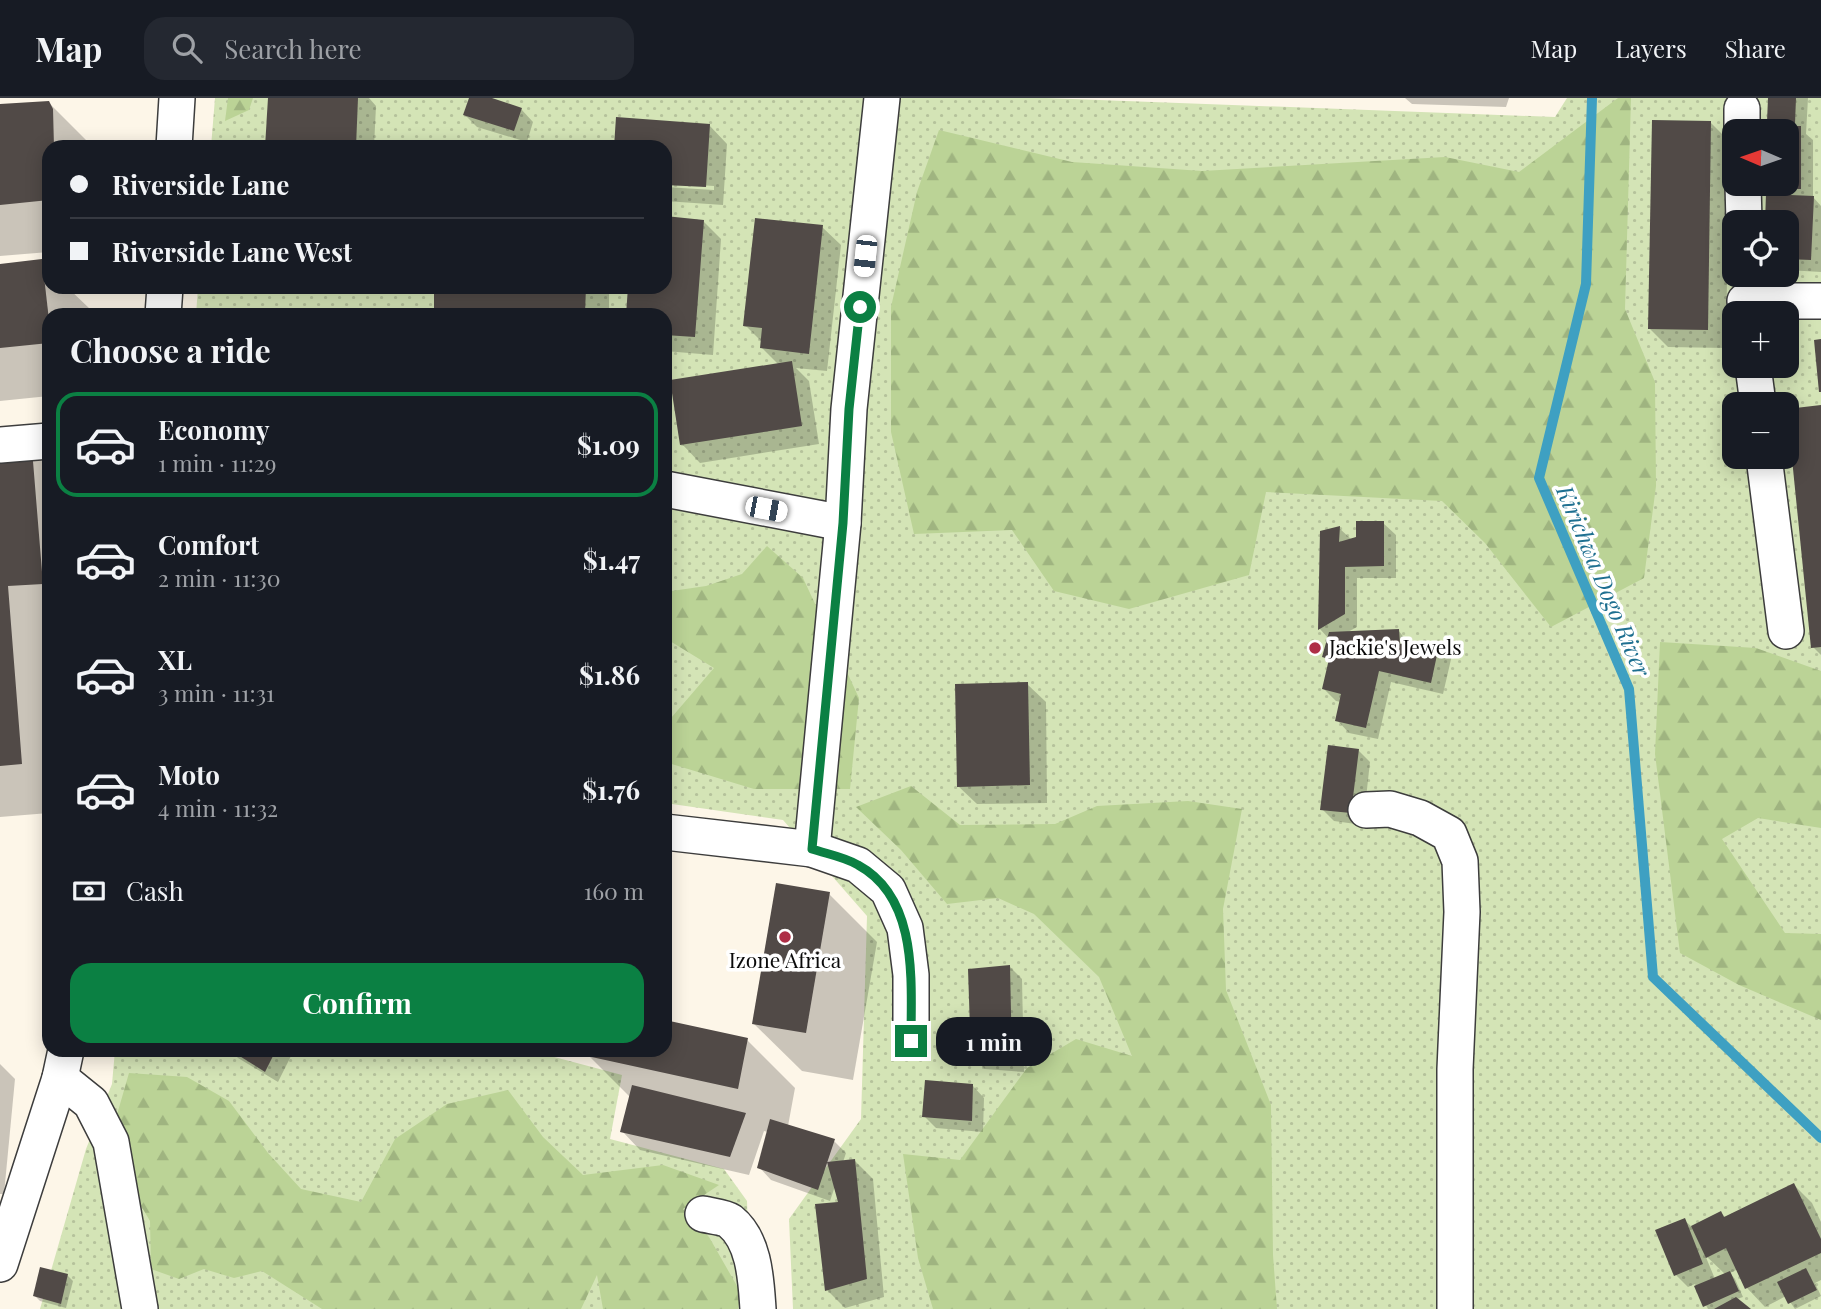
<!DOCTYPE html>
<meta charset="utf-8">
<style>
body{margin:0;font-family:"Playfair Display",serif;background:#242831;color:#f1f3f6;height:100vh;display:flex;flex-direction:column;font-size:26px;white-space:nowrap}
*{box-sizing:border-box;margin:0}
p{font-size:23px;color:#9ea1a6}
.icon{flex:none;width:38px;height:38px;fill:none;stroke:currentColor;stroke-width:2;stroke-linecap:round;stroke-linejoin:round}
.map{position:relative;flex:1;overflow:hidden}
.drawer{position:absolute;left:42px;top:210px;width:630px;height:749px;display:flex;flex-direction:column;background:#171b24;border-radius:21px;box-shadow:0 4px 18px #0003}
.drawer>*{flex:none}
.guide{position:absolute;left:42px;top:42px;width:630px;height:154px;border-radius:21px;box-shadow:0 4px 18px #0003;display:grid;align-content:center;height:154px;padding:0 28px;background:#171b24}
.needle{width:46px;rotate:272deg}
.controls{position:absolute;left:1722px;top:21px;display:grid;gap:14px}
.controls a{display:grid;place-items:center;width:77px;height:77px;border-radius:14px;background:#171b24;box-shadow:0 4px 18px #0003;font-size:35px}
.end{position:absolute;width:32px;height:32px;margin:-16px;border:9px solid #0b8043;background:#fff;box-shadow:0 0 0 4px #fff}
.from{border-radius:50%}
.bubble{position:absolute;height:49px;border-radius:21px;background:#171b24;box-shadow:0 4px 18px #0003;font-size:23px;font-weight:700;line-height:49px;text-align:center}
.car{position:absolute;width:21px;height:42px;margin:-21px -10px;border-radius:9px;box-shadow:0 0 5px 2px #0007;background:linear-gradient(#fff 24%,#345 0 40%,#fff 0 76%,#345 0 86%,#fff 0)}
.guide b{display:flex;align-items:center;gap:24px;height:66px;font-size:26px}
.guide b+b{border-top:2px solid #363941}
.guide i{width:18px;height:18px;background:#f1f3f6}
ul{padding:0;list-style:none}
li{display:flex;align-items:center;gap:21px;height:105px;margin:0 14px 10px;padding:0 14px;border:4px solid transparent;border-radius:21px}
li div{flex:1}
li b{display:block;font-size:26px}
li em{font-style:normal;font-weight:700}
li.selected{border-color:#0b8043}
li>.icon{width:63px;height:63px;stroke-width:1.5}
h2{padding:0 28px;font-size:32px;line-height:84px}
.pay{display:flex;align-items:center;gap:18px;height:77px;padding:0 28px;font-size:26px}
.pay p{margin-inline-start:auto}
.action{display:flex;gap:14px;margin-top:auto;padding:14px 28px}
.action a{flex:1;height:80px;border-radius:21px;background:#0b8043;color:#fff;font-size:28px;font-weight:700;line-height:80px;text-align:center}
header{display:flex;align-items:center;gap:42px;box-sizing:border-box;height:98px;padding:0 35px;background:#171b24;border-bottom:2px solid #363941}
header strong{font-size:33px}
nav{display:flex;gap:38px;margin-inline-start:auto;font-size:24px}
.search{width:490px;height:63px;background:#242831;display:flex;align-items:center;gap:18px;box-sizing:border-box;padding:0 24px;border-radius:21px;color:#9ea1a6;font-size:26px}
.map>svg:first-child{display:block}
.grass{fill:url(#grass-dots);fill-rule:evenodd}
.forest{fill:url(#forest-firs)}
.shadow{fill:#0003;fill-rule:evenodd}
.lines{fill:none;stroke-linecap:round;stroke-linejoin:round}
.stream{stroke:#3ea0c2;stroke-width:10}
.building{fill:#514a47}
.minor-casing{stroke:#3d3d3d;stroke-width:38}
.minor{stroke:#fff;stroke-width:35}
.route{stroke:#0b8043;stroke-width:9}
.poi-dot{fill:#ae2e46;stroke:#fff;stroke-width:2.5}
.labels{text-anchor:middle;stroke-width:7;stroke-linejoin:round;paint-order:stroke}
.poi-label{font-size:21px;fill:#0a0a0a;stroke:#fff;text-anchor:start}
.water-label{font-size:23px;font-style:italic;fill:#1e6f90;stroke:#fff}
</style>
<header>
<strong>Map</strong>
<div class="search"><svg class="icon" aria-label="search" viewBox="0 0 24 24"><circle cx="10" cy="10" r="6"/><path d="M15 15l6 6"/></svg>Search here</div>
<nav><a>Map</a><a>Layers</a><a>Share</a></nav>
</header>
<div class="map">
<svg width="1821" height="1211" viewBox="0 0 1821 1211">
<defs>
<pattern id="grass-dots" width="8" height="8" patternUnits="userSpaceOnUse" patternTransform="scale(1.75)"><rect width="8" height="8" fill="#d4e4b6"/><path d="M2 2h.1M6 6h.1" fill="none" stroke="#b5c29b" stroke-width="1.8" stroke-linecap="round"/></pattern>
<pattern id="forest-firs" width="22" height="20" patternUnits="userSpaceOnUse" patternTransform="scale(1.75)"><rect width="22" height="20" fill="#bbd396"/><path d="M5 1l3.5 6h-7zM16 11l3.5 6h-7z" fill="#9fb480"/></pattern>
</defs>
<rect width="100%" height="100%" fill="#fdf6e8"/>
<g class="grass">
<path d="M215,0H1046L1555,19L1567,0H1821V1211H793L789,1121L861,1021L867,818L783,722L665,705V217H196L198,189H665V49H211ZM1734,33H1787V86H1734ZM1734,124H1787V177H1734ZM1734,215H1787V268H1734ZM1734,306H1787V359H1734Z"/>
<polygon points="115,952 528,952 622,977 610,1041 724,1071 747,1103 751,1211 40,1211 86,1051 112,986"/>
</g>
<g class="forest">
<polygon points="228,0 253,0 249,12 225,23"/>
<polygon points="1618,0 1631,0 1625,211 1655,284 1656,388 1644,480 1551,529 1485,445 1442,403 1266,394 1249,477 1129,511 1054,493 1012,432 914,436 891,334 891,209 917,94 939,32 1072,64 1202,73 1445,59 1519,74"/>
<polygon points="767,448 803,480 859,600 850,691 754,691 665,664 665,627 714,570 665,540 665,494 706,488 742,476"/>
<polygon points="1660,544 1756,550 1821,573 1821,730 1758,720 1722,741 1785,835 1821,836 1821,922 1739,887 1680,855 1655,656"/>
<polygon points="911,688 960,727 1055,726 1097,708 1188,703 1242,711 1223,811 1226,892 1271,1007 1273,1157 1277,1211 933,1211 918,1160 903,1056 960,1062 1027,970 1076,941 1132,958 1099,879 1034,816 998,800 947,806 901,752 856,709"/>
<polygon points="129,975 187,979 229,1003 268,1055 301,1091 361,1104 395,1041 447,1006 508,992 543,1039 583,1077 663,1067 719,1087 683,1111 709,1139 741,1195 738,1211 603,1211 597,1177 581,1211 322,1211 262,1173 234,1180 204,1171 179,1181 151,1171 150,1123 137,1101 99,1079"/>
</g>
<g class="shadow">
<polygon points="270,0 369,0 376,8 374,49 267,49"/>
<polygon points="471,0 486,0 521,11 533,24 527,44 477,29 465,17"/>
<polygon points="1405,0 1509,0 1506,9 1412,6"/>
<polygon points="1769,0 1808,0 1806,36 1813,42 1813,99 1821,108 1821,174 1787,172 1787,124 1767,124 1768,98 1775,98 1767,90 1767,86 1787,86 1787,33 1767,33 1767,30 1775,30 1768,24"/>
<polygon points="48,4 93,49 49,49 49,154 0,158 0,8"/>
<polygon points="1711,25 1729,43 1726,250 1668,249 1650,231"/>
<polygon points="709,27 727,46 723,107 665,103 665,89 714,92 714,88 665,85 665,49 616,49"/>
<polygon points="665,120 703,123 721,141 713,257 665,253 665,217 627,217 629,189 665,189"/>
<polygon points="822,129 841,147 827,273 796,270 809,283 819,346 700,365 682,346 779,267 762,250 762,244 745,227"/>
<polygon points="42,163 49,171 49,189 67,189 90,211 90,217 49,217 49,298 0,303 0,168"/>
<rect x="436" y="189" width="173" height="28"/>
<polygon points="1821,309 1821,557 1813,549"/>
<polygon points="32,353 49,370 49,715 0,719 0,355"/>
<polygon points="1383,425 1396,437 1396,480 1357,480 1357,529 1346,535 1398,532 1410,547 1440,545 1452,557 1443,596 1391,584 1378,641 1349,635 1337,622 1341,604 1336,603 1324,591 1330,564 1324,559 1329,541 1320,531 1322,434 1339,430 1352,442"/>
<polygon points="1027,586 1046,604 1047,705 977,706 958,688"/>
<polygon points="1358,652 1370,664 1363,727 1334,723 1322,711"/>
<polygon points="829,796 877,844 853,982 802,973 753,925"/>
<polygon points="1010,869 1022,881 1024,974 985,971 972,959"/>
<polygon points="665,923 747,942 795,990 788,1028 834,1043 846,1055 843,1064 855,1063 873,1081 884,1199 845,1210 827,1192 840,1106 835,1088 830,1103 771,1082 759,1069 768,1034 764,1033 749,1077 640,1052 622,1033 630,999 589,958 590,952 665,952"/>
<polygon points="230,952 294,952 278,984 238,960"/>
<polygon points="0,966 15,981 4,1096 0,1096"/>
<polygon points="972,987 984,1000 983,1034 936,1030 924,1018"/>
<path d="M1794,1087L1812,1105L1821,1124V1182L1815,1185L1821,1198L1795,1211L1786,1198L1765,1209L1747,1190L1738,1171L1730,1175L1735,1181L1743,1199L1737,1201L1748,1211H1708L1695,1186L1688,1189L1676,1177L1684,1122L1692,1129L1721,1115L1726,1120ZM1705,1157L1726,1177L1715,1181Z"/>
<polygon points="67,1177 73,1183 66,1210 40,1203 35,1198"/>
</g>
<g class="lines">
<polyline class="stream" points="1592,0 1586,186 1539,380 1629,591 1653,879 1821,1040"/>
</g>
<g class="building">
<polygon points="268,0 358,0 356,49 265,49"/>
<polygon points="469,0 492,0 522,10 514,33 463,17"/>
<polygon points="1768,0 1796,0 1795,25 1767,24"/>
<polygon points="49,3 53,11 54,49 49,49 49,102 0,107 0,6"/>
<polygon points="616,19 710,26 706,89 665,87 665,49 614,49"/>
<polygon points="1652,22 1711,23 1708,232 1648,231"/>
<polygon points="1766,28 1801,28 1801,91 1765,91 1765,86 1787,86 1787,33 1765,33"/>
<polygon points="1766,96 1814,98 1811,162 1787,161 1787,124 1765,124"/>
<polygon points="665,118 704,122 695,239 665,237 665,217 626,217 628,189 665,189"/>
<polygon points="755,120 823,127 809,256 760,250 762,230 743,228"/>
<polygon points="42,161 49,222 49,245 0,250 0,166"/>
<polygon points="434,189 586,189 585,215 434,217"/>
<polygon points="1821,241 1821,294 1819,294 1814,242"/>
<polygon points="792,263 802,328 680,347 670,282"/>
<polygon points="1821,307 1821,549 1811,550 1787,311"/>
<polygon points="32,351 43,486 8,488 22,666 0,668 0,353"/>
<polygon points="1356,423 1384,423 1384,468 1345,469 1345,516 1318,532 1320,433 1340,428 1339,444 1356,439"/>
<polygon points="1399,531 1400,546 1440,543 1431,585 1379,573 1366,630 1335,623 1341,596 1322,591 1329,561 1322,559 1329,534"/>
<polygon points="1028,584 1030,687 957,689 955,586"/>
<polygon points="1328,647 1359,651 1351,715 1320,712"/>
<polygon points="776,785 830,794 806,935 752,926"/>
<polygon points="1010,867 1012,962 971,960 968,871"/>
<polygon points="665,922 748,940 738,991 587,958 588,952 665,952"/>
<polygon points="230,952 276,952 265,974"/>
<polygon points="925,982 973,986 972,1023 922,1019"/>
<polygon points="632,987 746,1015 730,1059 620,1034"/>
<polygon points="770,1021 835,1041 818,1092 757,1070"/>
<polygon points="855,1061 867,1181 825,1193 815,1106 838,1104 827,1064"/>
<polygon points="1794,1085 1821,1141 1821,1155 1745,1191 1726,1150 1706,1160 1691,1128 1721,1113 1724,1119"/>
<polygon points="1685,1120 1703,1166 1674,1178 1655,1132"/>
<polygon points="40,1169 68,1176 61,1206 33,1198"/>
<polygon points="1806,1170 1817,1192 1788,1206 1777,1184"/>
<polygon points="1730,1173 1739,1193 1703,1209 1694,1188"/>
<polygon points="1736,1199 1751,1211 1714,1211"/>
</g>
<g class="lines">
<g class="minor-casing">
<g id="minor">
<polyline points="1742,11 1742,33"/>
<polyline points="174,49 177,0"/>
<polyline points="1743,86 1744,124"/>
<polyline points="1747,215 1745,203 1821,203"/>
<polyline points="163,217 165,189"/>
<polyline points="1753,268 1758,306"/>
<polyline points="0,347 49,343"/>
<polyline points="1764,359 1786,533"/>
<polyline points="665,391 843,425"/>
<polyline points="1366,712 1390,711 1420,720 1449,736 1460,763 1462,814 1455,971 1455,1211"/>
<polyline points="665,734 812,751 858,767 888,792 905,830 911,877 911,943"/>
<polyline points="812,751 843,425 849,311 882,0"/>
<polyline points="60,980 91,1005 111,1044 140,1211"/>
<path d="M703,1116C711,1118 724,1119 730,1123C755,1143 756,1183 758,1211"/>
<polyline points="0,1166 60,980 66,952"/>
</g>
</g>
<use href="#minor" class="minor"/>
</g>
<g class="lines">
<path class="route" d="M860,209L849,311L843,425L812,751C827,756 845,759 858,767C919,800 911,884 911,943"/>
</g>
<g class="poi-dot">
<circle cx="1315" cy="550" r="7"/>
<circle cx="785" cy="839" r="7"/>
</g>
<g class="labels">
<g class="poi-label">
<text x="1329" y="557">Jackie's Jewels</text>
<text x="785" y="870" text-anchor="middle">Izone Africa</text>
</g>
<g class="water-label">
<text transform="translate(1603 483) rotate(67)" y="8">Kirichwa Dogo River</text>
</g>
</g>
</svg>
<div class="controls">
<a><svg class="needle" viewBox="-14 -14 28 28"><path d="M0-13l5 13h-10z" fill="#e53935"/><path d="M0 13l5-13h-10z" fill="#9ea1a6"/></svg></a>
<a><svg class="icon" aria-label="locate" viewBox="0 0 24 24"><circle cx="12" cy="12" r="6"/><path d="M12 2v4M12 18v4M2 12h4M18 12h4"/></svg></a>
<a>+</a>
<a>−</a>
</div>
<i class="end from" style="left:860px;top:209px"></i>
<i class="end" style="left:911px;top:943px"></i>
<div class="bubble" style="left:936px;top:919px;width:116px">1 min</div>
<i class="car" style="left:865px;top:158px;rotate:186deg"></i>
<i class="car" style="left:766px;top:411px;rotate:101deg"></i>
<div class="guide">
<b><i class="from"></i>Riverside Lane</b>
<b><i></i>Riverside Lane West</b>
</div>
<section class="drawer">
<h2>Choose a ride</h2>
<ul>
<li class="selected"><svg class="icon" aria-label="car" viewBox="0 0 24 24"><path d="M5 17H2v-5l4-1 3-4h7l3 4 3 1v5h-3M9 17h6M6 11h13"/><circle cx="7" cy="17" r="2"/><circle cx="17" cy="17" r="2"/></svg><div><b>Economy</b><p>1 min · 11:29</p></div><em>$1.09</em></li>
<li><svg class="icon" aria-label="car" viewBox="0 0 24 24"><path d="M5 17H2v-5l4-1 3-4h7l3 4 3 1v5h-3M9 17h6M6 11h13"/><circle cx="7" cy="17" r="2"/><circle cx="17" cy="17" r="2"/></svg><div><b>Comfort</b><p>2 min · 11:30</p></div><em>$1.47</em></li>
<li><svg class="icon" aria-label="car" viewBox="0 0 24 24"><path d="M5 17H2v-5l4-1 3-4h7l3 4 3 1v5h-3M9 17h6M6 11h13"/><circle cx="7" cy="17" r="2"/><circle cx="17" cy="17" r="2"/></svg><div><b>XL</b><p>3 min · 11:31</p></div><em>$1.86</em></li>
<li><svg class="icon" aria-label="car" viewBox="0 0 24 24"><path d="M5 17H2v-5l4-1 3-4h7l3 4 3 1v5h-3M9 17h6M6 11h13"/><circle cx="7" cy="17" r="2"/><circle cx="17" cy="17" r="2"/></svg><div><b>Moto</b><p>4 min · 11:32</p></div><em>$1.76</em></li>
</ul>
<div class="pay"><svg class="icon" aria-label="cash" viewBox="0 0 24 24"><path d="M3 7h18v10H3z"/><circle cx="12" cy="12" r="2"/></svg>Cash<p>160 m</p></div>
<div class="action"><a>Confirm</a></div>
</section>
</div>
